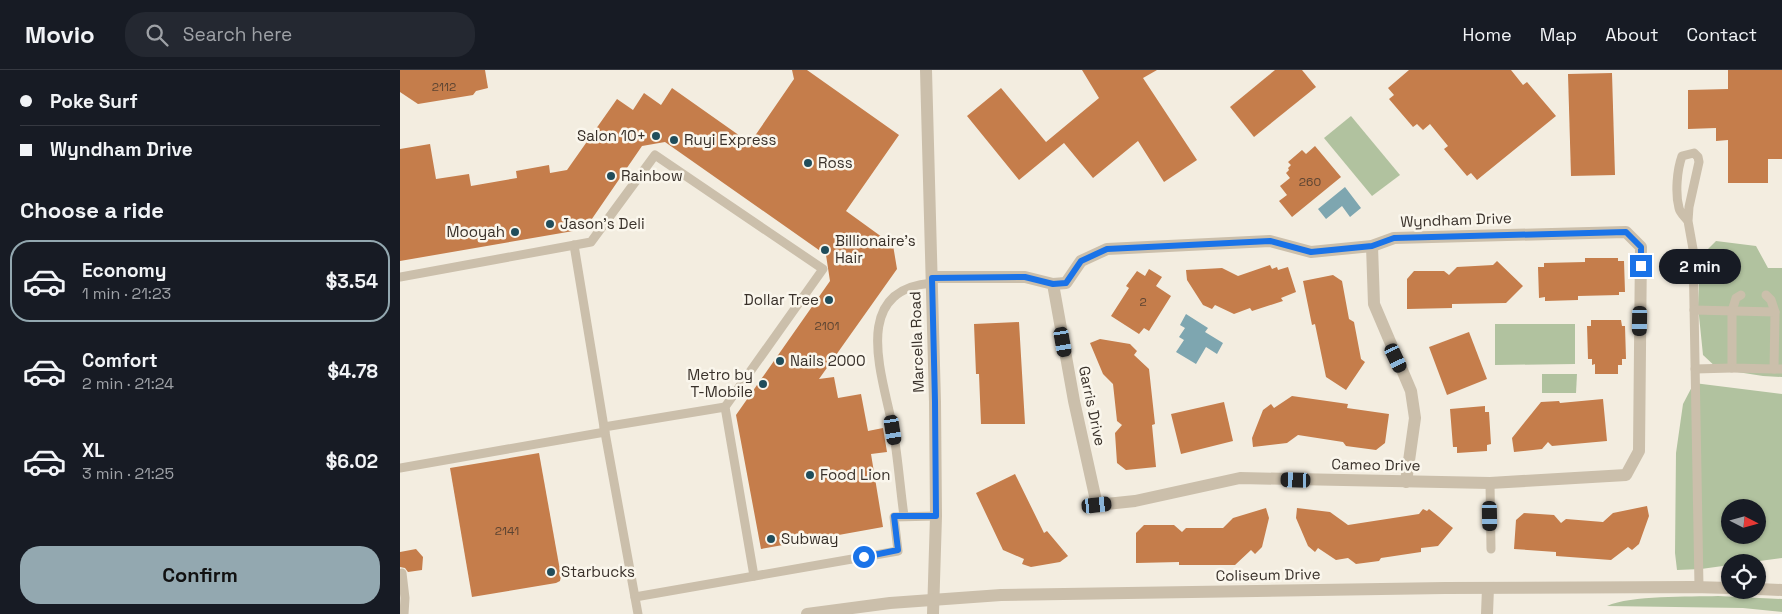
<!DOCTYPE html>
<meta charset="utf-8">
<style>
body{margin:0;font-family:"Space Grotesk",sans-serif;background:#242831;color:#f1f3f6;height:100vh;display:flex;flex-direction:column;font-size:19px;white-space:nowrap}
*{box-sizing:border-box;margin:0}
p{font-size:16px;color:#9ea1a6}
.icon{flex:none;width:28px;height:28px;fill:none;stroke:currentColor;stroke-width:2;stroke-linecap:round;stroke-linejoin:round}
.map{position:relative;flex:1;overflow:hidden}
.panel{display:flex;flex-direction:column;background:#171b24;width:400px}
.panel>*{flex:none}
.hud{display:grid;align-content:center;height:110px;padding:0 20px;background:#171b24}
.needle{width:32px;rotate:96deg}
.tools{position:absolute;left:1321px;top:429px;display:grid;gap:10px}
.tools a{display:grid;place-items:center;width:45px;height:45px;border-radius:50%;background:#171b24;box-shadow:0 1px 4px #0004;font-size:25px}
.end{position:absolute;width:22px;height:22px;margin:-11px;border:6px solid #1a73e8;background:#fff;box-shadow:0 0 0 2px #fff}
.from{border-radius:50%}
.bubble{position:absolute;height:35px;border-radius:18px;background:#171b24;box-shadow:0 1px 4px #0004;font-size:16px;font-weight:800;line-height:35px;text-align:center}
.car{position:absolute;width:15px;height:30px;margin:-15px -8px;border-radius:6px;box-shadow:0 0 4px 1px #0007;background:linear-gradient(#222 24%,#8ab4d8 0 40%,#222 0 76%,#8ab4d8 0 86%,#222 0)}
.hud b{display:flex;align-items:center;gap:18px;height:48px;font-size:19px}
.hud b+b{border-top:1px solid #363941}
.hud i{width:12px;height:12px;background:#f1f3f6}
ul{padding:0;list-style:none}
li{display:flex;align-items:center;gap:15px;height:82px;margin:0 10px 8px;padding:0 10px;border:2px solid transparent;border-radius:20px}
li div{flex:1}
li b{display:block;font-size:19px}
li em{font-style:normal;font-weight:800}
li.selected{border-color:#93a8b0}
li>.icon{width:45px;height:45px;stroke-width:1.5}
h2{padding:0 20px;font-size:22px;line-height:60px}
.button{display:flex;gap:10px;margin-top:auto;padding:10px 20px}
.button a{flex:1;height:58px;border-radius:20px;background:#93a8b0;color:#111;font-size:20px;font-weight:800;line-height:58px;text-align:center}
header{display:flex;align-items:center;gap:30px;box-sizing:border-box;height:70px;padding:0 25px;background:#171b24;border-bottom:1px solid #363941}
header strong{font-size:24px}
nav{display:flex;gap:28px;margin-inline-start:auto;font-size:18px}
.search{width:350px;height:45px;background:#242831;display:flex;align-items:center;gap:12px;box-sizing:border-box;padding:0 18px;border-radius:20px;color:#9ea1a6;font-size:19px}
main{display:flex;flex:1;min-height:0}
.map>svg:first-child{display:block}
.green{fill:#b1c29f;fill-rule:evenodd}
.water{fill:#7ea6b0}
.building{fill:#c57d4b}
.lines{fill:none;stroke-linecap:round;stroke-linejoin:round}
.service{stroke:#cbbfab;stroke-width:9}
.minor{stroke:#cbbfab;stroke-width:12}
.tertiary{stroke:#cbbfab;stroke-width:12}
.route{stroke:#1a73e8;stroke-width:6}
.poi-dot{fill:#204d5b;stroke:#faf6ec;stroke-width:2}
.labels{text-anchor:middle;stroke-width:5;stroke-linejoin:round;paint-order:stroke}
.number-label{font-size:12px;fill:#5c4432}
.poi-label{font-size:15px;fill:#39312a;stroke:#faf6ec;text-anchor:start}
.street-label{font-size:15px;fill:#39312a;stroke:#faf6ec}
</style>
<header>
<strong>Movio</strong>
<div class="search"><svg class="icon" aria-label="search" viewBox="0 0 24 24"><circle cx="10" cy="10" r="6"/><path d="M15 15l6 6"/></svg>Search here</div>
<nav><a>Home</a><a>Map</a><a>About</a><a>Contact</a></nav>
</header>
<main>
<section class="panel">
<div class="hud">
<b><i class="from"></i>Poke Surf</b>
<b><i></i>Wyndham Drive</b>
</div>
<h2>Choose a ride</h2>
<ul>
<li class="selected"><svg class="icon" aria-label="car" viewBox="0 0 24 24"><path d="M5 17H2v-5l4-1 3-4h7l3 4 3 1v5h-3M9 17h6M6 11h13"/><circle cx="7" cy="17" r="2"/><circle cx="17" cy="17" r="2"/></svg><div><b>Economy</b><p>1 min · 21:23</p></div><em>$3.54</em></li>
<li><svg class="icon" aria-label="car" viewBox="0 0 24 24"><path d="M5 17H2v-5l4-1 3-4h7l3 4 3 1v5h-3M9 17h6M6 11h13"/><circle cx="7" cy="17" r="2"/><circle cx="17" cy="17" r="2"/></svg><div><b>Comfort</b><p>2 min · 21:24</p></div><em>$4.78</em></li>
<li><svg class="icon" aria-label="car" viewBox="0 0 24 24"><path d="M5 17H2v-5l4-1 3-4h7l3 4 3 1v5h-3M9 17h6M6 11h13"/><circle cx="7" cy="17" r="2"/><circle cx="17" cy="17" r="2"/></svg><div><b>XL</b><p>3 min · 21:25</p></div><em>$6.02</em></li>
</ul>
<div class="button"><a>Confirm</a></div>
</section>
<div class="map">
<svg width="1382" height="544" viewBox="0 0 1382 544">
<rect width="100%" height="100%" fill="#f3ede0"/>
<g class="green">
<polygon points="951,46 1000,105 972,126 924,68"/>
<polygon points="1316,171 1356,176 1368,198 1382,198 1382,307 1363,306 1318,299 1303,285 1298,236 1300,187"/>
<polygon points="1095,254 1175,254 1175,294 1095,295"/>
<polygon points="1142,304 1177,304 1176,323 1142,323"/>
<path d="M1294,313L1382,324V488L1352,492H1330V495L1301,499L1277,500L1275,483L1276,383L1283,334ZM1330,438H1358V465H1330Z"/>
<path d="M1318,526L1382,529V542L1343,538L1207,536C1231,525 1289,527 1318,526Z"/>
</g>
<g class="water">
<polygon points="945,117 961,138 950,147 942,136 926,149 918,139"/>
<polygon points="786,244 808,258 805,262 823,273 817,284 806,277 796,294 776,282 784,270 779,267 785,258 780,255"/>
</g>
<g class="building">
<polygon points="0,0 85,0 88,18 76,21 73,25 18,34 0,22"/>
<polygon points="392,0 407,0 499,65 446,141 493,175 497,199 419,309 434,307 438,328 461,324 468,361 483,358 487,382 471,384 483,457 361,479 336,345 430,211 426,185 265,72 242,76 185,159 0,191 0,79 30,74 36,109 69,104 71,116 117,108 116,101 149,95 150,103 167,100 217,29 233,40 244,23 261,35 272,18 350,73 394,9"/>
<polygon points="682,0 757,0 743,8 797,90 764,112 738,71 693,108 664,73 619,110 567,46 601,18 646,72 699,28"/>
<polygon points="875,0 902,0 916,17 854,67 830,37"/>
<polygon points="1009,0 1111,0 1123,15 1127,12 1156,46 1077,110 1071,103 1067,106 1044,79 1048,76 1030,54 1023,60 1017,54 1013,57 989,29 994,25 988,18"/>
<polygon points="1328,0 1382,0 1382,89 1368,89 1368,113 1328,113 1328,70 1316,71 1316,58 1288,59 1288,20 1328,19"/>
<polygon points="1212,3 1215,105 1171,106 1168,4"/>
<polygon points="915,76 941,107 892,147 879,131 887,125 880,116 890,108 886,103 889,100 888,98 891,95 888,92 902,80 906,84"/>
<polygon points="1185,188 1218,188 1218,191 1224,191 1225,222 1219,222 1219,225 1178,226 1178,230 1145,231 1145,227 1139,228 1138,197 1144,197 1144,193 1185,192"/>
<polygon points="1097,191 1123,216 1106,233 1052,234 1052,238 1007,239 1007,209 1014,201 1044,201 1049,205 1057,197 1093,195"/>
<polygon points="870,195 872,199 877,197 878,200 888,197 896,222 881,228 883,231 852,241 850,238 834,244 815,235 812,239 803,235 787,210 786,200 822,198 838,206"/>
<polygon points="749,199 762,207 756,216 771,226 749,261 744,258 739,264 711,246 729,218 726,216 737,201 745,206"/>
<polygon points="933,205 942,211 949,249 954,252 961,289 965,292 946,320 926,307 915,254 912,255 903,211"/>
<polygon points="1191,250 1221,250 1222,256 1225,256 1226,289 1222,289 1222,295 1218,295 1218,304 1195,304 1195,294 1192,295 1192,289 1188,289 1187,256 1191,256"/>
<polygon points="619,252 625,354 581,354 579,304 576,304 574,254"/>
<polygon points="1069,262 1087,309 1047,325 1029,277"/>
<polygon points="700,269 730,274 737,281 734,285 749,299 755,354 752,355 756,397 726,400 717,393 715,363 722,355 717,351 713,314 703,304 690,273"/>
<polygon points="892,326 948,334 947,338 989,344 985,373 976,380 946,376 943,372 898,365 887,373 853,377 852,368 863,340 871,334 874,338"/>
<polygon points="1203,329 1207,371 1152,376 1148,372 1142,379 1114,382 1112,368 1141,332 1159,331 1160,333"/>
<polygon points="824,332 833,371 781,384 771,344"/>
<polygon points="1085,336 1085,342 1089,342 1091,374 1087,375 1087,381 1057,383 1057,377 1053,377 1050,339"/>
<polygon points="139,383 161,506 160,511 156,513 72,527 50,398"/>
<polygon points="615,404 644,463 647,461 668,486 660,492 631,497 622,494 624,489 603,480 576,423"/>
<polygon points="1247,436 1249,446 1239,474 1232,480 1228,477 1211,490 1156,486 1156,482 1114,479 1116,450 1124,443 1154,445 1161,453 1166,449 1203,452 1213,443"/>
<polygon points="866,438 869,448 862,477 855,484 851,480 835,495 779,495 779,492 736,493 736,463 744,455 774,455 782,462 786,458 823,458 833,448"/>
<polygon points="897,438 930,442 948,455 1019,444 1023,439 1027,441 1029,439 1053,458 1038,476 1021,478 1021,482 981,488 979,491 956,494 948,488 936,490 918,478 915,482 908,476 896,448"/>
<polygon points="16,479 23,487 22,500 8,502 5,498 0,497 0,482"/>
</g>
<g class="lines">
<g class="service">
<path d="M1288,151C1285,147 1280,143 1279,138C1275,123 1277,100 1282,86L1294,83L1298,87L1299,92L1289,137L1288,151L1293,179L1299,517"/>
<polyline points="174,175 204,357 238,544"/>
<polyline points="0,207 191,172 255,85 423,199 325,337 354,506"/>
<polyline points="1341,225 1336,228 1332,241 1332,298 1374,299"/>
<polyline points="1366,225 1371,230 1375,242"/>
<polyline points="1294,240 1375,242 1374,299 1382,299"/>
<polyline points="1295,299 1332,298"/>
<polyline points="204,357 325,337"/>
<polyline points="0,398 205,362"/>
<polyline points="1090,413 1091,479"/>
<path d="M504,446C500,417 498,388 493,359C483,306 449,220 532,213"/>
<polyline points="2,503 5,528 4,544"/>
<polyline points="235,527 498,481 494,447 536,446"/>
</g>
<g class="minor">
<polyline points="972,176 974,234 1011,321 1015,348 1006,412"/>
<polyline points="532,207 625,207 653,214 666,213 681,191 707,179 870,171 911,182 972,176 994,168 1226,162 1241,177 1239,381 1226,405 1090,413 840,408 735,431 697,435 674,331 653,214"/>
<polyline points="1087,544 1088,518"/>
</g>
<g class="tertiary">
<polyline points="526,0 535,332 536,446 533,544"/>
<polyline points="1358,519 1382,520"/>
<polyline points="407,544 490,533 601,525 1045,518 1293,517 1330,518"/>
</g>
</g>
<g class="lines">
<polyline class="route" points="464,487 498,480 494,446 536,446 535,332 532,208 625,207 653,214 666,213 681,191 707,179 870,171 911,182 972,176 994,168 1226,162 1241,177 1241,196"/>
</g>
<g class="poi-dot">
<circle cx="256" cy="66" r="5"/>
<circle cx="274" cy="70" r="5"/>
<circle cx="408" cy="93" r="5"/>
<circle cx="211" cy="106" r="5"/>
<circle cx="150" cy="154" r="5"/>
<circle cx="115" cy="162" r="5"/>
<circle cx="425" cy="180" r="5"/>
<circle cx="429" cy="230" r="5"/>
<circle cx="380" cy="291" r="5"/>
<circle cx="363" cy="314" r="5"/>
<circle cx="410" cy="405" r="5"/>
<circle cx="371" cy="469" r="5"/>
<circle cx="151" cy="502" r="5"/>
</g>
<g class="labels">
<g class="number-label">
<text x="44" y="21">2112</text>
<text x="910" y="116">260</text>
<text x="743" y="236">2</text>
<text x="427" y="260">2101</text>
<text x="107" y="465">2141</text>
</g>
<g class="poi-label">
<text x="246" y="71" text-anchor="end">Salon 10+</text>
<text x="284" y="75">Ruyi Express</text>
<text x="418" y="98">Ross</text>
<text x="221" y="111">Rainbow</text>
<text x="160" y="159">Jason's Deli</text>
<text x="105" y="167" text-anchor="end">Mooyah</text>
<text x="435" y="176">Billionaire's<tspan x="435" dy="17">Hair</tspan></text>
<text x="419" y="235" text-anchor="end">Dollar Tree</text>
<text x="390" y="296">Nails 2000</text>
<text x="353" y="310" text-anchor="end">Metro by<tspan x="353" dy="17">T-Mobile</tspan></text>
<text x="420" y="410">Food Lion</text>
<text x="381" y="474">Subway</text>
<text x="161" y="507">Starbucks</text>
</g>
<g class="street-label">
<text transform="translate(1056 150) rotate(-2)" y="5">Wyndham Drive</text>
<text transform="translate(517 272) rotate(-92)" y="5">Marcella Road</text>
<text transform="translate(692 336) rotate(78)" y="5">Garris Drive</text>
<text transform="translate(976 395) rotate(1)" y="5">Cameo Drive</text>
<text transform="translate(868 505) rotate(-1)" y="5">Coliseum Drive</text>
</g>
</g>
</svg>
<div class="tools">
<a><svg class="needle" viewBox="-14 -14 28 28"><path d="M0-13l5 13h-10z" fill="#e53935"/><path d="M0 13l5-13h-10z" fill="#9ea1a6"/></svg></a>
<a><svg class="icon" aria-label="locate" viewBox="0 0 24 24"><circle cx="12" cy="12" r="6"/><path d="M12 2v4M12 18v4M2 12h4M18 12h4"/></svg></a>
</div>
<i class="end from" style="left:464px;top:487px"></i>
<i class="end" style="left:1241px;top:196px"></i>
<div class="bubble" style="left:1259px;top:179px;width:82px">2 min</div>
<i class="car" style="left:1240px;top:251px;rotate:181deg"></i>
<i class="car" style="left:663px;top:272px;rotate:170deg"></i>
<i class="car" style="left:996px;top:288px;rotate:155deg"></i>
<i class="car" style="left:493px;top:360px;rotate:171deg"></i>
<i class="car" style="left:896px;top:410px;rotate:272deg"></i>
<i class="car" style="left:697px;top:435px;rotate:84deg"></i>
<i class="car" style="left:1090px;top:446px;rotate:179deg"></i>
</div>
</main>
